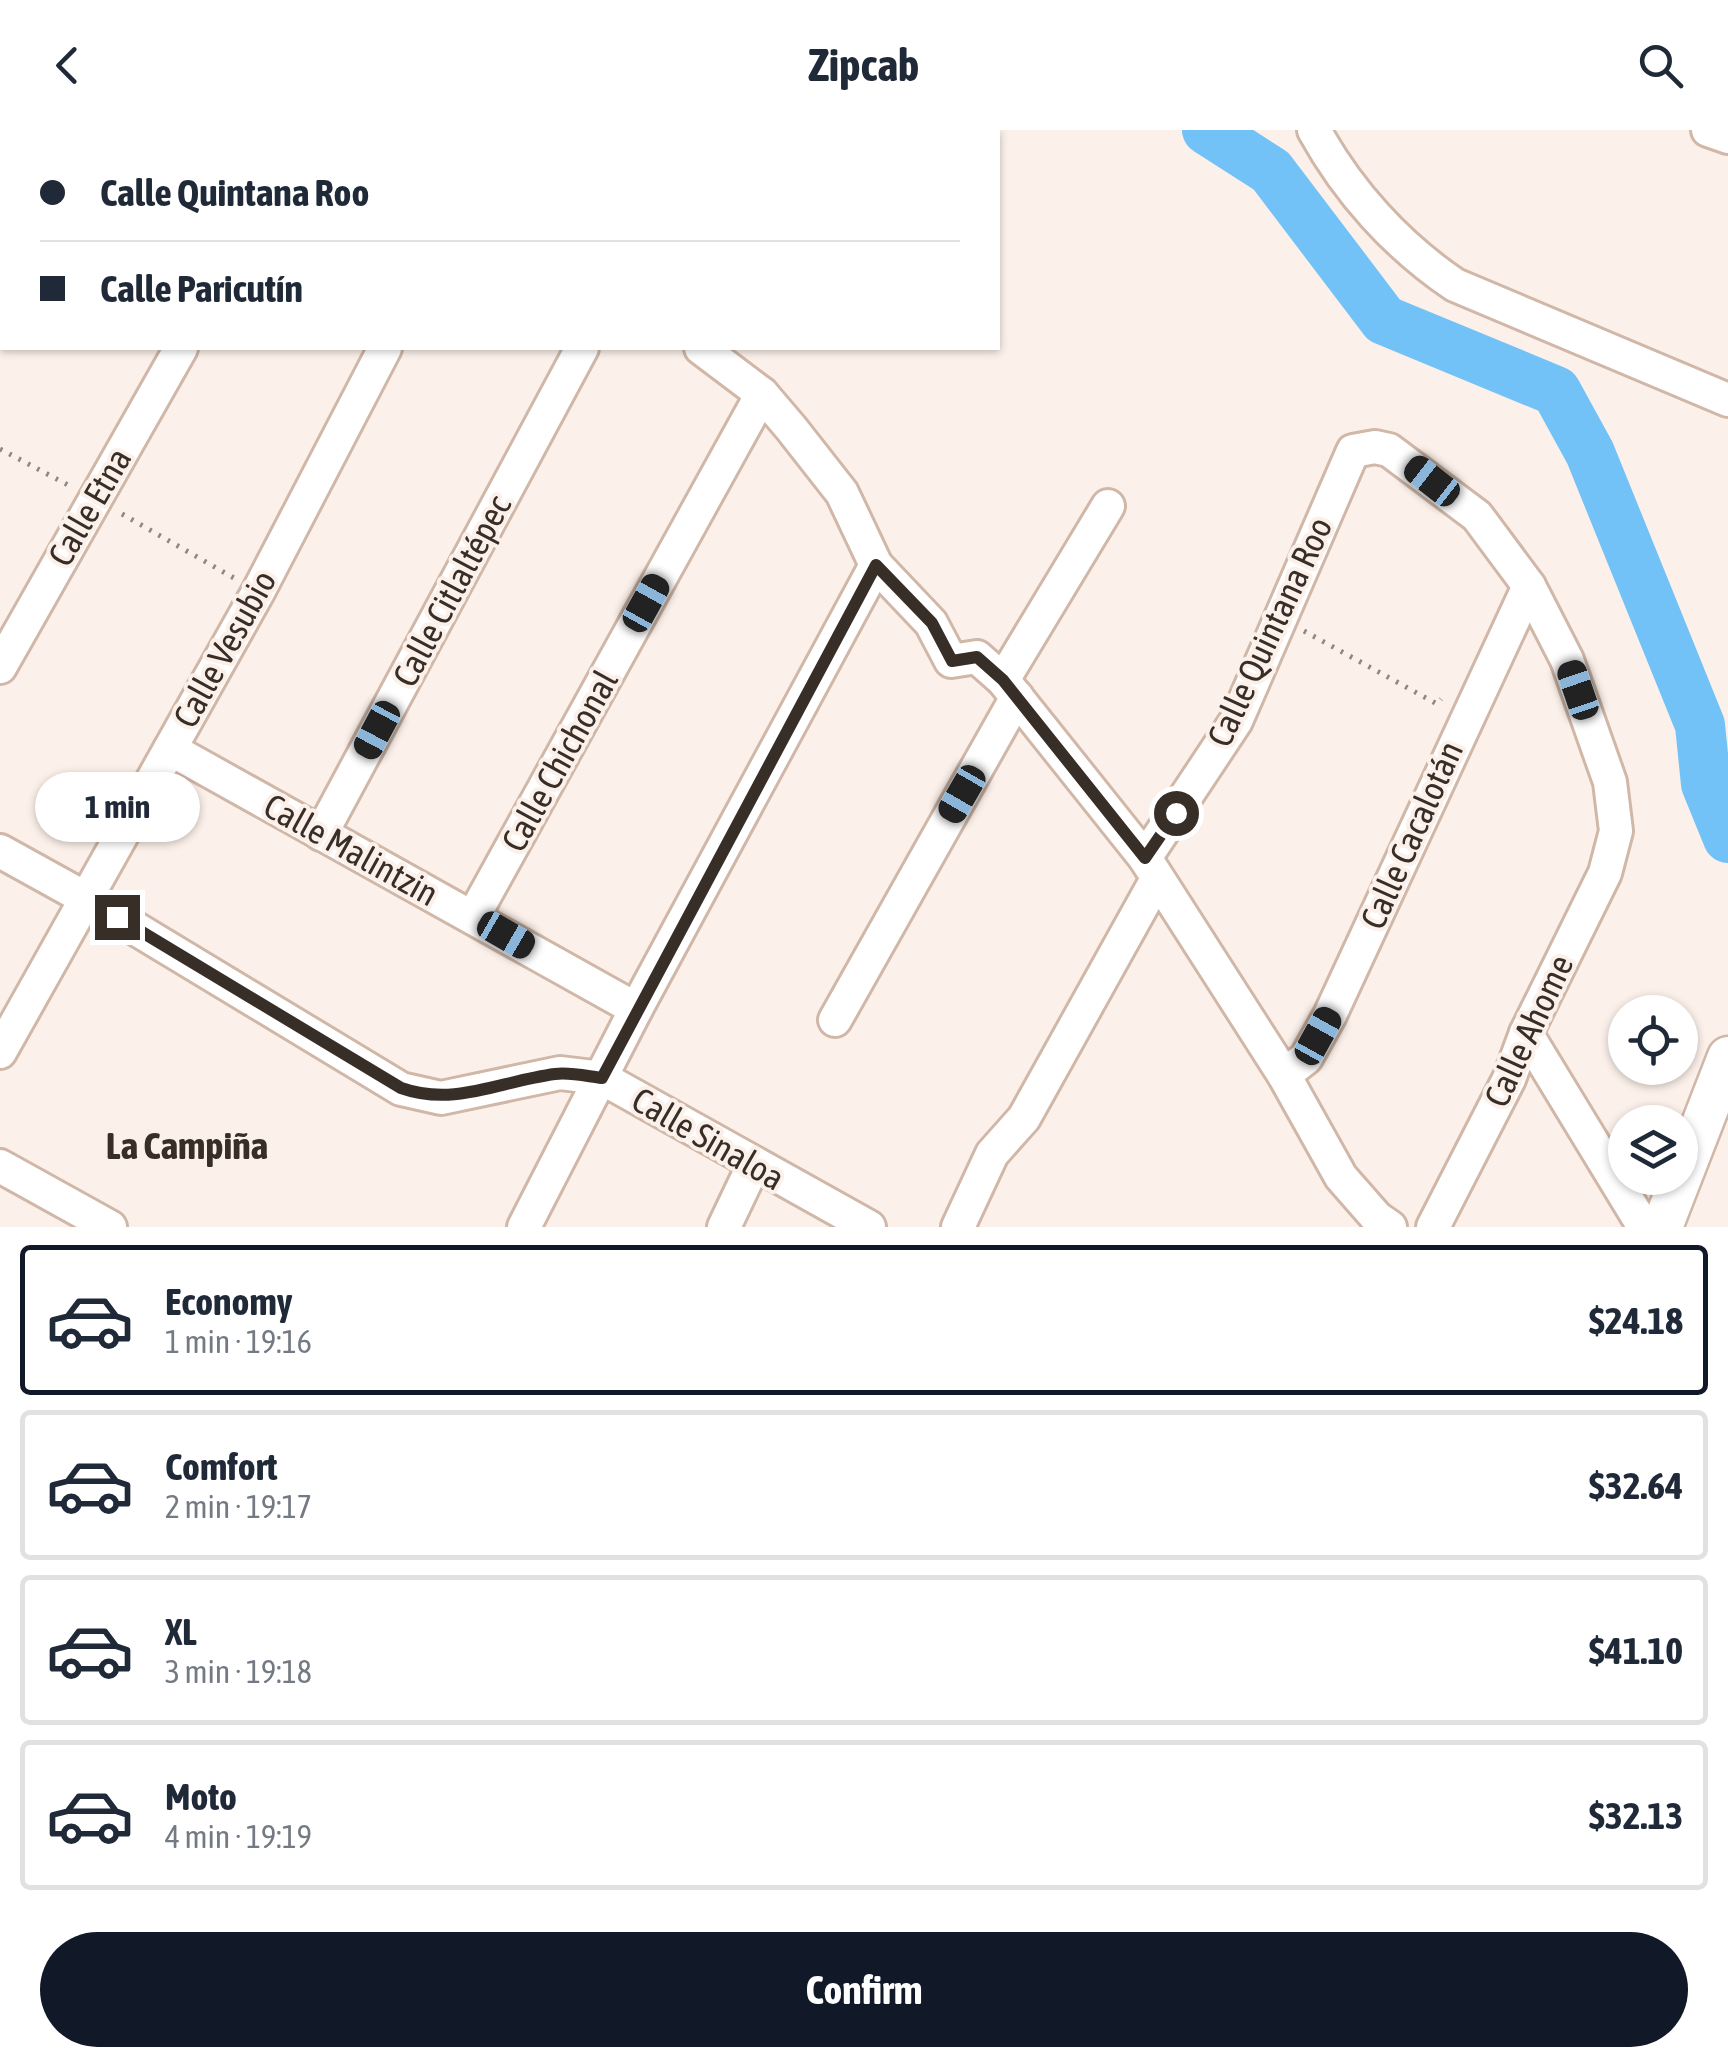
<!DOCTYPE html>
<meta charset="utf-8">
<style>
body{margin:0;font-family:"Asap Condensed",sans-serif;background:#f6f6f7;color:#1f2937;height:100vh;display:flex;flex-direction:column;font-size:38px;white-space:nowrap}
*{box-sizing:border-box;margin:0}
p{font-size:32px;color:#747a83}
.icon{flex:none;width:55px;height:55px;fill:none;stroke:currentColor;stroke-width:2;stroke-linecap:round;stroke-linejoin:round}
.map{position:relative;height:1097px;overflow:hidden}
.drawer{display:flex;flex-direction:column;background:#fff;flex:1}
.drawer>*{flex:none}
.hud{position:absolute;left:0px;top:0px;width:1000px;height:220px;box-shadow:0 2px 8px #0004;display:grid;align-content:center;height:220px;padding:0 40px;background:#fff}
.controls{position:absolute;left:1608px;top:865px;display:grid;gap:20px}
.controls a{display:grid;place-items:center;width:90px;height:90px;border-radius:50%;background:#fff;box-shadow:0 2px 8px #0004;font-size:50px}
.end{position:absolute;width:45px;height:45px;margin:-22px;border:12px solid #382e28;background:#fff;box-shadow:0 0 0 5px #fff}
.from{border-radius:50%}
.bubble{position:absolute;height:70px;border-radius:35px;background:#fff;box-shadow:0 2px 8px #0004;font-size:32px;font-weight:700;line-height:70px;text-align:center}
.car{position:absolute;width:30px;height:60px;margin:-30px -15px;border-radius:12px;box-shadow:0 0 8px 2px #0007;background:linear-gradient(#222 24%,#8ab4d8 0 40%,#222 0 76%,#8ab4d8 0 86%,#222 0)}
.hud b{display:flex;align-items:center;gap:35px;height:95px;font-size:38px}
.hud b+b{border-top:2px solid #e0e1e3}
.hud i{width:25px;height:25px;background:#1f2937}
ul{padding:18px 0 0;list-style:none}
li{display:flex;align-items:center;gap:30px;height:150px;margin:0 20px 15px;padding:0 20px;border:5px solid #e0e1e3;border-radius:10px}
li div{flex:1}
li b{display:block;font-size:38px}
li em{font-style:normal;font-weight:700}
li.selected{border-color:#111827}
li>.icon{width:90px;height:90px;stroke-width:1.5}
.cta{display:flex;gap:20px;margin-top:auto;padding:20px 40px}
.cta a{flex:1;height:115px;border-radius:60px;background:#111827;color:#fff;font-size:40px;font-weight:700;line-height:115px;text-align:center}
header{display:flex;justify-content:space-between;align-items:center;height:130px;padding:0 40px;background:#fff;font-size:45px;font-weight:700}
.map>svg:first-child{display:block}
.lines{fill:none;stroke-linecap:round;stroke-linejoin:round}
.river{stroke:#72c2f8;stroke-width:50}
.minor-casing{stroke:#d0b7a7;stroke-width:38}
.tertiary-casing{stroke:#d0b7a7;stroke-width:45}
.path{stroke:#918680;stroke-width:5;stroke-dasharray:2.5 8;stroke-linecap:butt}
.minor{stroke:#fff;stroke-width:32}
.tertiary{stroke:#fff;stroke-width:40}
.route{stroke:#382e28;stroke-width:12}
.labels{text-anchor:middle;stroke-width:8;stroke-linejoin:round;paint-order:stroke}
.street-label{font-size:35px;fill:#382e28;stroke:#fcf1ea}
.neighbourhood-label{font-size:38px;font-weight:bold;fill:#382e28;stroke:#fcf1ea}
</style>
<header><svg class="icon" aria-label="back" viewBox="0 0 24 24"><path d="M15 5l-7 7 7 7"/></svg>Zipcab<svg class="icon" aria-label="search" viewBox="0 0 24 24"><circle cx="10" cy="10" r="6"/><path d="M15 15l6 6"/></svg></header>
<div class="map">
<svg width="1728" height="1097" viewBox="0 0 1728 1097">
<rect width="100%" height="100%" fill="#fcf1ea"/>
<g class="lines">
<polyline class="river" points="1207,0 1271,41 1384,190 1556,261 1590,323 1700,595 1706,654 1728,708"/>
<g class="minor-casing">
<g id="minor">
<path d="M1314,0C1348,62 1397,116 1455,155L1728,270"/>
<polyline points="1708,0 1728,7"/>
<polyline points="0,17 2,17"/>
<polyline points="0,163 2,159"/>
<polyline points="701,218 762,264 791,298 842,363 876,435 931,493 951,531 977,527 1003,550 1145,728 1284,945 1341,1047 1377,1088 1390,1097"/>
<polyline points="0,537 181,218"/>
<polyline points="1003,550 1108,376"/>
<polyline points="170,619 636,879"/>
<polyline points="321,704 582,218"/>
<polyline points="0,721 85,768 401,959 441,968 560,943 602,948 869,1097"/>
<polyline points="1145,728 1236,591 1353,321 1375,317 1389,320 1477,386 1529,456 1567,530 1610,652 1616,701 1605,743 1526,903 1509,949 1433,1097"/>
<polyline points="473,787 762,264"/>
<polyline points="835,890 1017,567"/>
<polyline points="1526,903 1644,1097"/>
<polyline points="0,922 258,462 385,218"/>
<polyline points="1284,945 1306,928 1330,885 1529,456"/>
<polyline points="0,1036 110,1097"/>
<polyline points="524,1097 636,879 876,435"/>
<polyline points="724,1097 753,1036"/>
<polyline points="958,1097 992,1024 1024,988 1157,749"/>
</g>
</g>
<g class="tertiary-casing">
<polyline id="tertiary" points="1662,1097 1728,927"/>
</g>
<g class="path">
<polyline points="0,319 68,355"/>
<polyline points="122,384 234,448"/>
<polyline points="1304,501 1437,574 1441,569"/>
</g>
<use href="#minor" class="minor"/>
<use href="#tertiary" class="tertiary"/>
</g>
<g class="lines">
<path class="route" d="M117,787L401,958C455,977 500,951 555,944C570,942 586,946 602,948L876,435L932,493L952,531L977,527L1003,550L1145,728L1176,683"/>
</g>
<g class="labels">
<g class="street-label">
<text transform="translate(90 377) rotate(-60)" y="12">Calle Etna</text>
<text transform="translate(452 461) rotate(-62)" y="12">Calle Citlaltépec</text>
<text transform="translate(1270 502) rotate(-65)" y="12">Calle Quintana Roo</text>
<text transform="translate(225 519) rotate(-61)" y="12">Calle Vesubio</text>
<text transform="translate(560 631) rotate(-61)" y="12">Calle Chichonal</text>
<text transform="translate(1412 705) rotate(-66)" y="12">Calle Cacalotán</text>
<text transform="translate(351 720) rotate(29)" y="12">Calle Malintzin</text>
<text transform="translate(1529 901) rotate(-65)" y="12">Calle Ahome</text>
<text transform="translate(708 1009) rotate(30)" y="12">Calle Sinaloa</text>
</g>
<g class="neighbourhood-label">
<text x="187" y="1029">La Campiña</text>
</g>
</g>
</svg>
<div class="controls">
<a><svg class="icon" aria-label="locate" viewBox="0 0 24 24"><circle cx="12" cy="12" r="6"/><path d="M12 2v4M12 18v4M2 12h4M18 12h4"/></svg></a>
<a><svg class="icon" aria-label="layers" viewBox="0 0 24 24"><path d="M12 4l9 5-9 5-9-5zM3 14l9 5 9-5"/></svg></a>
</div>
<i class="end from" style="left:1176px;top:683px"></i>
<i class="end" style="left:117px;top:787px"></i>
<div class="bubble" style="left:35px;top:642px;width:165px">1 min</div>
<i class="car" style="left:1432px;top:351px;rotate:308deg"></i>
<i class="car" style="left:646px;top:473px;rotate:29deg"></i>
<i class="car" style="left:1578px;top:560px;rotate:341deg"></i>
<i class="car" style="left:377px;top:600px;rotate:208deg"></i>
<i class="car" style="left:962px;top:664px;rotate:210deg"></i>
<i class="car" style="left:506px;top:805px;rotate:120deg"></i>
<i class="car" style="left:1318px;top:906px;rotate:29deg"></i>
<div class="hud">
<b><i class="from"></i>Calle Quintana Roo</b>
<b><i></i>Calle Paricutín</b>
</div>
</div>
<section class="drawer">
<ul>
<li class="selected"><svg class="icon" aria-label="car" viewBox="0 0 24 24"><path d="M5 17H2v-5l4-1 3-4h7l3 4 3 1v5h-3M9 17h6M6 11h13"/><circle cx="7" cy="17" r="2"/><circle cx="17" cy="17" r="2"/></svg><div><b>Economy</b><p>1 min · 19:16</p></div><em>$24.18</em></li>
<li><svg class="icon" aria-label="car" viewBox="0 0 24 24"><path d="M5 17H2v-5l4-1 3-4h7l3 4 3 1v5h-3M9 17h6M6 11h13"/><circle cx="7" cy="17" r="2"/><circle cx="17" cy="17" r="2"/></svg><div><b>Comfort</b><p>2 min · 19:17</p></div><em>$32.64</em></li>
<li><svg class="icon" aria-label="car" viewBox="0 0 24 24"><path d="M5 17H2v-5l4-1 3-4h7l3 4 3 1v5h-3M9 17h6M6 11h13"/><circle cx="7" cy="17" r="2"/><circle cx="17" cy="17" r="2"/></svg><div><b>XL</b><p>3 min · 19:18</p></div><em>$41.10</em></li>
<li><svg class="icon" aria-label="car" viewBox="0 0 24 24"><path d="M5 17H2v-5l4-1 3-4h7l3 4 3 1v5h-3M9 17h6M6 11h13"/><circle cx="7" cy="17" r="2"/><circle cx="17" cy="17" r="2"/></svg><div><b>Moto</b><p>4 min · 19:19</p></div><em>$32.13</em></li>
</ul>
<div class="cta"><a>Confirm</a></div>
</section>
